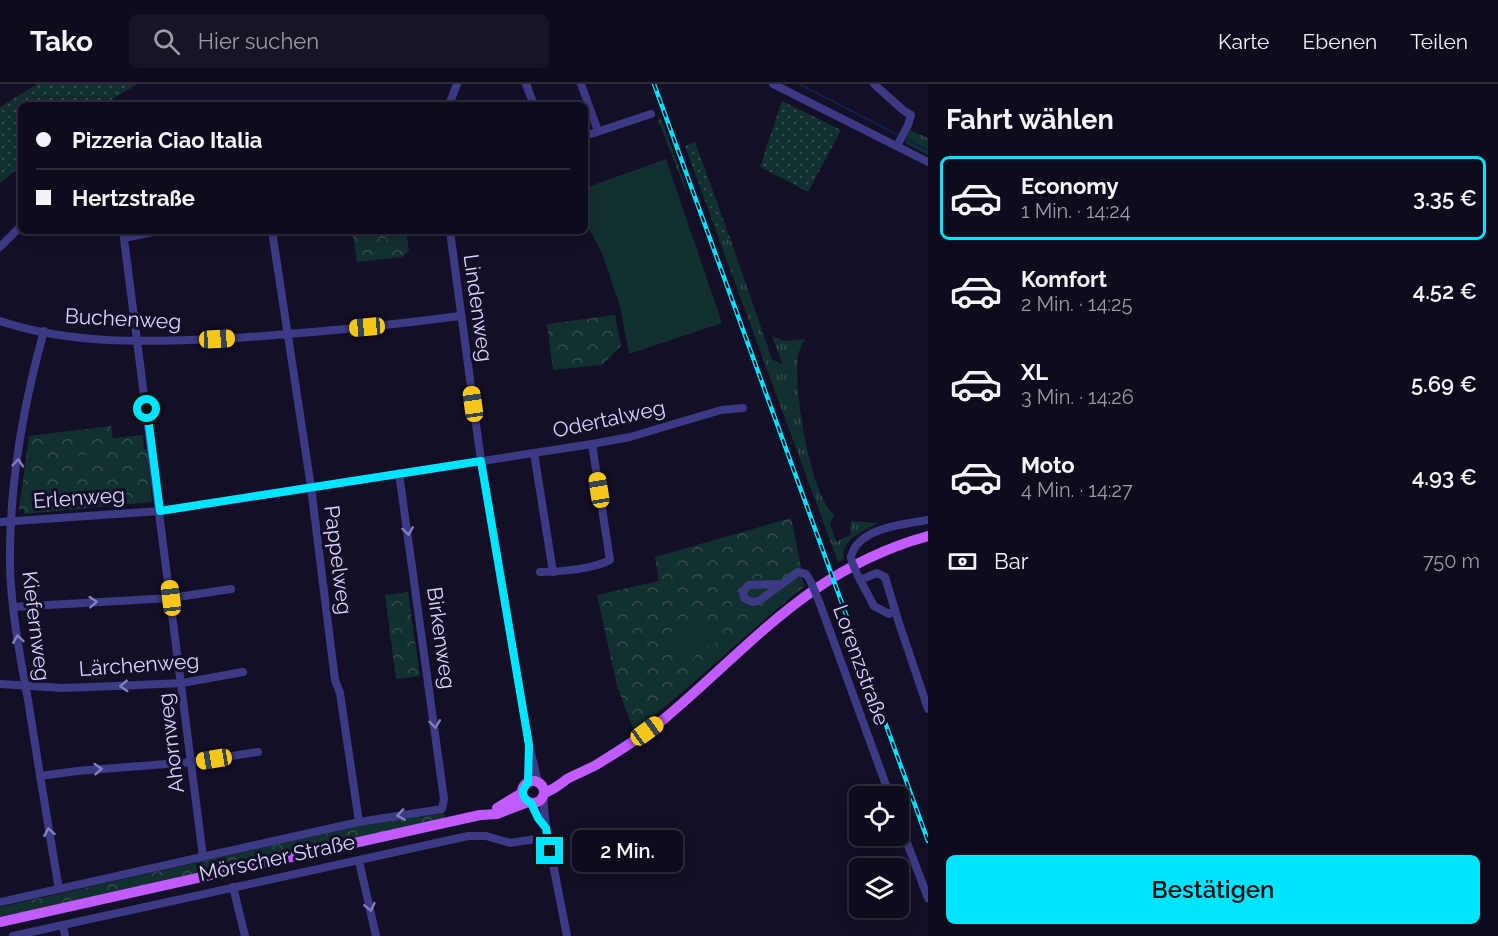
<!DOCTYPE html>
<html lang="de">
<meta charset="utf-8">
<style>
body{margin:0;font-family:Raleway,sans-serif;background:#171425;color:#f1f3f6;height:100vh;display:flex;flex-direction:column;font-size:22px;white-space:nowrap}
*{box-sizing:border-box;margin:0}
p{font-size:20px;color:#9b9ba3}
.icon{flex:none;width:33px;height:33px;fill:none;stroke:currentColor;stroke-width:2;stroke-linecap:round;stroke-linejoin:round}
.map{position:relative;flex:1;overflow:hidden}
.panel{display:flex;flex-direction:column;background:#0e0b1c;width:570px}
.panel>*{flex:none}
.top-card{position:absolute;left:18px;top:18px;width:570px;height:132px;border-radius:9px;box-shadow:0 3px 15px #0003,0 0 0 2px #2e2b3b;display:grid;align-content:center;height:132px;padding:0 18px;background:#0e0b1c}
.fabs{position:absolute;left:849px;top:702px;display:grid;gap:12px}
.fabs a{display:grid;place-items:center;width:60px;height:60px;border-radius:9px;background:#0e0b1c;box-shadow:0 3px 15px #0003,0 0 0 2px #2e2b3b;font-size:30px}
.end{position:absolute;width:27px;height:27px;margin:-14px;border:8px solid #00e5ff;background:#111;box-shadow:0 0 0 3px #111}
.from{border-radius:50%}
.bubble{position:absolute;height:42px;border-radius:9px;background:#0e0b1c;box-shadow:0 3px 15px #0003,0 0 0 2px #2e2b3b;font-size:20px;font-weight:600;line-height:42px;text-align:center}
.car{position:absolute;width:18px;height:36px;margin:-18px -9px;border-radius:8px;box-shadow:0 0 4px 2px #0007;background:linear-gradient(#f5c518 24%,#345 0 40%,#f5c518 0 76%,#345 0 86%,#f5c518 0)}
.top-card b{display:flex;align-items:center;gap:21px;height:57px;font-size:22px}
.top-card b+b{border-top:2px solid #2e2b3b}
.top-card i{width:15px;height:15px;background:#f1f3f6}
ul{padding:0;list-style:none}
li{display:flex;align-items:center;gap:18px;height:84px;margin:0 12px 9px;padding:0 6px;border:3px solid transparent;border-radius:9px}
li div{flex:1}
li b{display:block;font-size:22px}
li em{font-style:normal;font-weight:600}
li.current{border-color:#00e5ff}
li>.icon{width:54px;height:54px;stroke-width:1.5}
h2{padding:0 18px;font-size:27px;line-height:72px}
.pay{display:flex;align-items:center;gap:15px;height:66px;padding:0 18px;font-size:22px}
.pay p{margin-inline-start:auto}
.cta{display:flex;gap:12px;margin-top:auto;padding:12px 18px}
.cta a{flex:1;height:69px;border-radius:9px;background:#00e5ff;color:#111;font-size:24px;font-weight:600;line-height:69px;text-align:center}
header{display:flex;align-items:center;gap:36px;box-sizing:border-box;height:84px;padding:0 30px;background:#0e0b1c;border-bottom:2px solid #2e2b3b}
header strong{font-size:28px}
nav{display:flex;gap:33px;margin-inline-start:auto;font-size:21px}
.search{width:420px;height:54px;background:#171425;display:flex;align-items:center;gap:15px;box-sizing:border-box;padding:0 21px;border-radius:9px;color:#9b9ba3;font-size:22px}
main{display:flex;flex:1;min-height:0}
.map>svg:first-child{display:block}
.grass{fill:url(#grass-tufts)}
.forest{fill:url(#forest-crowns)}
.garden{fill:url(#garden-dots)}
.pitch{fill:#12302f}
.lines{fill:none;stroke-linecap:round;stroke-linejoin:round}
.stream{stroke:#0c2248;stroke-width:2}
.minor{stroke:#3d3a85;stroke-width:8}
.major{stroke:#c25bff;stroke-width:10}
.rail-casing{stroke:#00e5ff;stroke-width:4.5}
.rail{stroke:#130f26;stroke-width:2;stroke-dasharray:7;stroke-linecap:butt}
.minor-bridge{stroke:#3d3a85;stroke-width:8}
.oneway{stroke:#837fbc}
.route{stroke:#00e5ff;stroke-width:8}
.labels{text-anchor:middle;stroke-width:6;stroke-linejoin:round;paint-order:stroke}
.street-label{font-size:21px;fill:#d9d4ff;stroke:#130f26}
</style>
<header>
<strong>Tako</strong>
<div class="search"><svg class="icon" aria-label="search" viewBox="0 0 24 24"><circle cx="10" cy="10" r="6"/><path d="M15 15l6 6"/></svg>Hier suchen</div>
<nav><a>Karte</a><a>Ebenen</a><a>Teilen</a></nav>
</header>
<main>
<div class="map">
<svg width="928" height="852" viewBox="0 0 928 852">
<defs>
<pattern id="grass-tufts" width="24" height="20" patternUnits="userSpaceOnUse" patternTransform="scale(1.5)"><rect width="24" height="20" fill="#12302f"/><path d="M3 7l-1-3M5 7V3M7 7l1-3M15 17l-1-3M17 17v-4M19 17l1-3" fill="none" stroke="#344d4e"/></pattern>
<pattern id="forest-crowns" width="20" height="18" patternUnits="userSpaceOnUse" patternTransform="scale(1.5)"><rect width="20" height="18" fill="#12302f"/><path d="M2 6a3 3 0 1 1 6 0M12 15a3 3 0 1 1 6 0" fill="none" stroke="#344d4e"/></pattern>
<pattern id="garden-dots" width="8" height="8" patternUnits="userSpaceOnUse" patternTransform="scale(1.5)"><rect width="8" height="8" fill="#12302f"/><path d="M2 2h.1M6 6h.1" fill="none" stroke="#344d4e" stroke-width="1.8" stroke-linecap="round"/></pattern>
</defs>
<rect width="100%" height="100%" fill="#130f26"/>
<g class="grass">
<polygon points="661,34 687,105 687,110 658,36"/>
<polygon points="910,46 928,54 928,71 905,59"/>
<path d="M730,154L772,275L783,281L772,252L784,257L805,255C802,260 799,266 798,272C793,304 810,410 834,431L830,440L836,458L850,451L851,437L878,439C863,448 840,455 844,475L838,478L720,158Z"/>
</g>
<g class="forest">
<polygon points="352,147 406,147 409,167 402,173 357,178"/>
<polygon points="615,231 621,262 602,281 553,286 547,240"/>
<polygon points="111,342 113,354 143,351 144,365 148,365 152,418 24,430 24,425 19,426 29,352"/>
<path d="M791,434L801,483V492L805,502C746,549 694,602 634,647L617,602L597,511L659,497L655,473Z"/>
<polygon points="408,508 420,592 396,595 385,511"/>
<polygon points="444,729 445,735 53,823 0,832 0,823 364,741"/>
</g>
<g class="garden">
<polygon points="37,0 137,0 103,21 21,21 21,82 0,99 0,23"/>
<polygon points="782,17 841,46 808,108 760,83"/>
<polygon points="695,58 730,154 720,158 685,62"/>
</g>
<g class="pitch">
<polygon points="666,75 722,239 629,270 620,222 602,169 585,137 585,104"/>
<polygon points="87,371 89,392 75,393 73,372"/>
<polygon points="711,539 717,558 695,566 694,574 681,581 667,561 664,552"/>
</g>
<g class="lines">
<polyline class="stream" points="799,0 928,66"/>
<g class="minor">
<polyline points="526,0 534,21"/>
<polyline points="581,0 598,47"/>
<polyline points="773,0 928,78"/>
<polyline points="874,0 903,26 911,31 908,41 897,62"/>
<polyline points="449,21 457,0"/>
<polyline points="585,52 651,30"/>
<polyline points="123,147 203,773"/>
<polyline points="272,147 311,403 335,596 340,609 359,738"/>
<polyline points="450,147 481,377 529,661 538,698"/>
<polyline points="124,154 158,147"/>
<polyline points="0,163 21,142"/>
<path d="M0,237C75,262 156,258 234,254C310,249 385,242 460,232"/>
<path d="M44,247C23,322 9,403 10,481C11,526 20,572 28,616C38,679 48,742 59,805"/>
<polyline points="534,369 553,488"/>
<polyline points="0,438 160,427 592,360 630,353 721,326 743,324"/>
<path d="M851,473C857,444 904,440 928,436"/>
<path d="M540,488C560,488 593,485 610,476L592,360"/>
<polyline points="858,492 874,522 889,530 895,526"/>
<polyline points="860,496 877,489 885,493 898,536 928,625"/>
<polyline points="781,500 749,501 743,507 744,514 752,518 759,517 798,488 806,490 811,498"/>
<polyline points="820,520 890,712"/>
<polyline points="13,523 171,514 231,505"/>
<polyline points="0,600 62,604 116,602 182,599 243,588"/>
<polyline points="40,692 77,687 192,678 258,668"/>
<polyline points="528,699 529,671"/>
<polyline points="543,713 546,744 567,852"/>
<polyline points="532,719 538,734 546,744"/>
<polyline points="898,735 928,814"/>
<polyline points="359,777 376,852"/>
<polyline points="233,803 245,852"/>
<polyline points="0,818 359,738 442,725 444,715 399,389"/>
<polyline points="63,841 65,852"/>
<polyline points="13,852 468,752 486,752 510,759 548,753"/>
</g>
<g class="major">
<circle cx="533" cy="708" r="11"/>
<path d="M544,709C553,706 559,701 567,695C576,690 587,686 596,681C619,667 643,652 664,635C752,561 811,484 928,452"/>
<polyline points="497,724 522,709"/>
<polyline points="0,838 480,731 497,730 528,718"/>
</g>
<g class="rail-casing">
<polyline id="rail" points="654,0 928,757"/>
</g>
<use href="#rail" class="rail"/>
<g class="minor-bridge">
<polyline points="851,473 852,478 858,492"/>
<polyline points="811,498 820,520"/>
</g>
</g>
<defs><path id="oneway-chevron" d="M-2-3.5L2.5 0L-2 3.5" fill="none" stroke-width="1.6" stroke-linecap="round" stroke-linejoin="round" transform="scale(1.5)"/></defs>
<g class="oneway">
<use href="#oneway-chevron" transform="translate(18 379) rotate(-85)"/>
<use href="#oneway-chevron" transform="translate(408 447) rotate(82)"/>
<use href="#oneway-chevron" transform="translate(93 518) rotate(-3)"/>
<use href="#oneway-chevron" transform="translate(18 555) rotate(-98)"/>
<use href="#oneway-chevron" transform="translate(124 602) rotate(177)"/>
<use href="#oneway-chevron" transform="translate(435 640) rotate(83)"/>
<use href="#oneway-chevron" transform="translate(98 685) rotate(-4)"/>
<use href="#oneway-chevron" transform="translate(401 731) rotate(171)"/>
<use href="#oneway-chevron" transform="translate(49 748) rotate(-100)"/>
<use href="#oneway-chevron" transform="translate(370 823) rotate(78)"/>
</g>
<g class="lines">
<path class="route" d="M147,325L160,427L481,377L529,661L528,699C520,706 522,715 531,719L538,734L546,744L550,767"/>
</g>
<g class="labels">
<g class="street-label">
<text transform="translate(478 224) rotate(82)" y="7">Lindenweg</text>
<text transform="translate(123 235) rotate(3)" y="7">Buchenweg</text>
<text transform="translate(609 335) rotate(-12)" y="7">Odertalweg</text>
<text transform="translate(79 414) rotate(-4)" y="7">Erlenweg</text>
<text transform="translate(338 476) rotate(83)" y="7">Pappelweg</text>
<text transform="translate(36 542) rotate(83)" y="7">Kiefernweg</text>
<text transform="translate(441 554) rotate(82)" y="7">Birkenweg</text>
<text transform="translate(139 581) rotate(-4)" y="7">Lärchenweg</text>
<text transform="translate(861 581) rotate(70)" y="7">Lorenzstraße</text>
<text transform="translate(171 659) rotate(-97)" y="7">Ahornweg</text>
<text transform="translate(277 774) rotate(-12)" y="7">Mörscher Straße</text>
</g>
</g>
</svg>
<div class="fabs">
<a><svg class="icon" aria-label="locate" viewBox="0 0 24 24"><circle cx="12" cy="12" r="6"/><path d="M12 2v4M12 18v4M2 12h4M18 12h4"/></svg></a>
<a><svg class="icon" aria-label="layers" viewBox="0 0 24 24"><path d="M12 4l9 5-9 5-9-5zM3 14l9 5 9-5"/></svg></a>
</div>
<i class="end from" style="left:147px;top:325px"></i>
<i class="end" style="left:550px;top:767px"></i>
<div class="bubble" style="left:572px;top:746px;width:111px">2 Min.</div>
<i class="car" style="left:367px;top:243px;rotate:265deg"></i>
<i class="car" style="left:217px;top:255px;rotate:87deg"></i>
<i class="car" style="left:473px;top:320px;rotate:352deg"></i>
<i class="car" style="left:599px;top:406px;rotate:351deg"></i>
<i class="car" style="left:171px;top:514px;rotate:353deg"></i>
<i class="car" style="left:647px;top:647px;rotate:54deg"></i>
<i class="car" style="left:214px;top:675px;rotate:261deg"></i>
<div class="top-card">
<b><i class="from"></i>Pizzeria Ciao Italia</b>
<b><i></i>Hertzstraße</b>
</div>
</div>
<section class="panel">
<h2>Fahrt wählen</h2>
<ul>
<li class="current"><svg class="icon" aria-label="car" viewBox="0 0 24 24"><path d="M5 17H2v-5l4-1 3-4h7l3 4 3 1v5h-3M9 17h6M6 11h13"/><circle cx="7" cy="17" r="2"/><circle cx="17" cy="17" r="2"/></svg><div><b>Economy</b><p>1 Min. · 14:24</p></div><em>3.35 €</em></li>
<li><svg class="icon" aria-label="car" viewBox="0 0 24 24"><path d="M5 17H2v-5l4-1 3-4h7l3 4 3 1v5h-3M9 17h6M6 11h13"/><circle cx="7" cy="17" r="2"/><circle cx="17" cy="17" r="2"/></svg><div><b>Komfort</b><p>2 Min. · 14:25</p></div><em>4.52 €</em></li>
<li><svg class="icon" aria-label="car" viewBox="0 0 24 24"><path d="M5 17H2v-5l4-1 3-4h7l3 4 3 1v5h-3M9 17h6M6 11h13"/><circle cx="7" cy="17" r="2"/><circle cx="17" cy="17" r="2"/></svg><div><b>XL</b><p>3 Min. · 14:26</p></div><em>5.69 €</em></li>
<li><svg class="icon" aria-label="car" viewBox="0 0 24 24"><path d="M5 17H2v-5l4-1 3-4h7l3 4 3 1v5h-3M9 17h6M6 11h13"/><circle cx="7" cy="17" r="2"/><circle cx="17" cy="17" r="2"/></svg><div><b>Moto</b><p>4 Min. · 14:27</p></div><em>4.93 €</em></li>
</ul>
<div class="pay"><svg class="icon" aria-label="cash" viewBox="0 0 24 24"><path d="M3 7h18v10H3z"/><circle cx="12" cy="12" r="2"/></svg>Bar<p>750 m</p></div>
<div class="cta"><a>Bestätigen</a></div>
</section>
</main>
